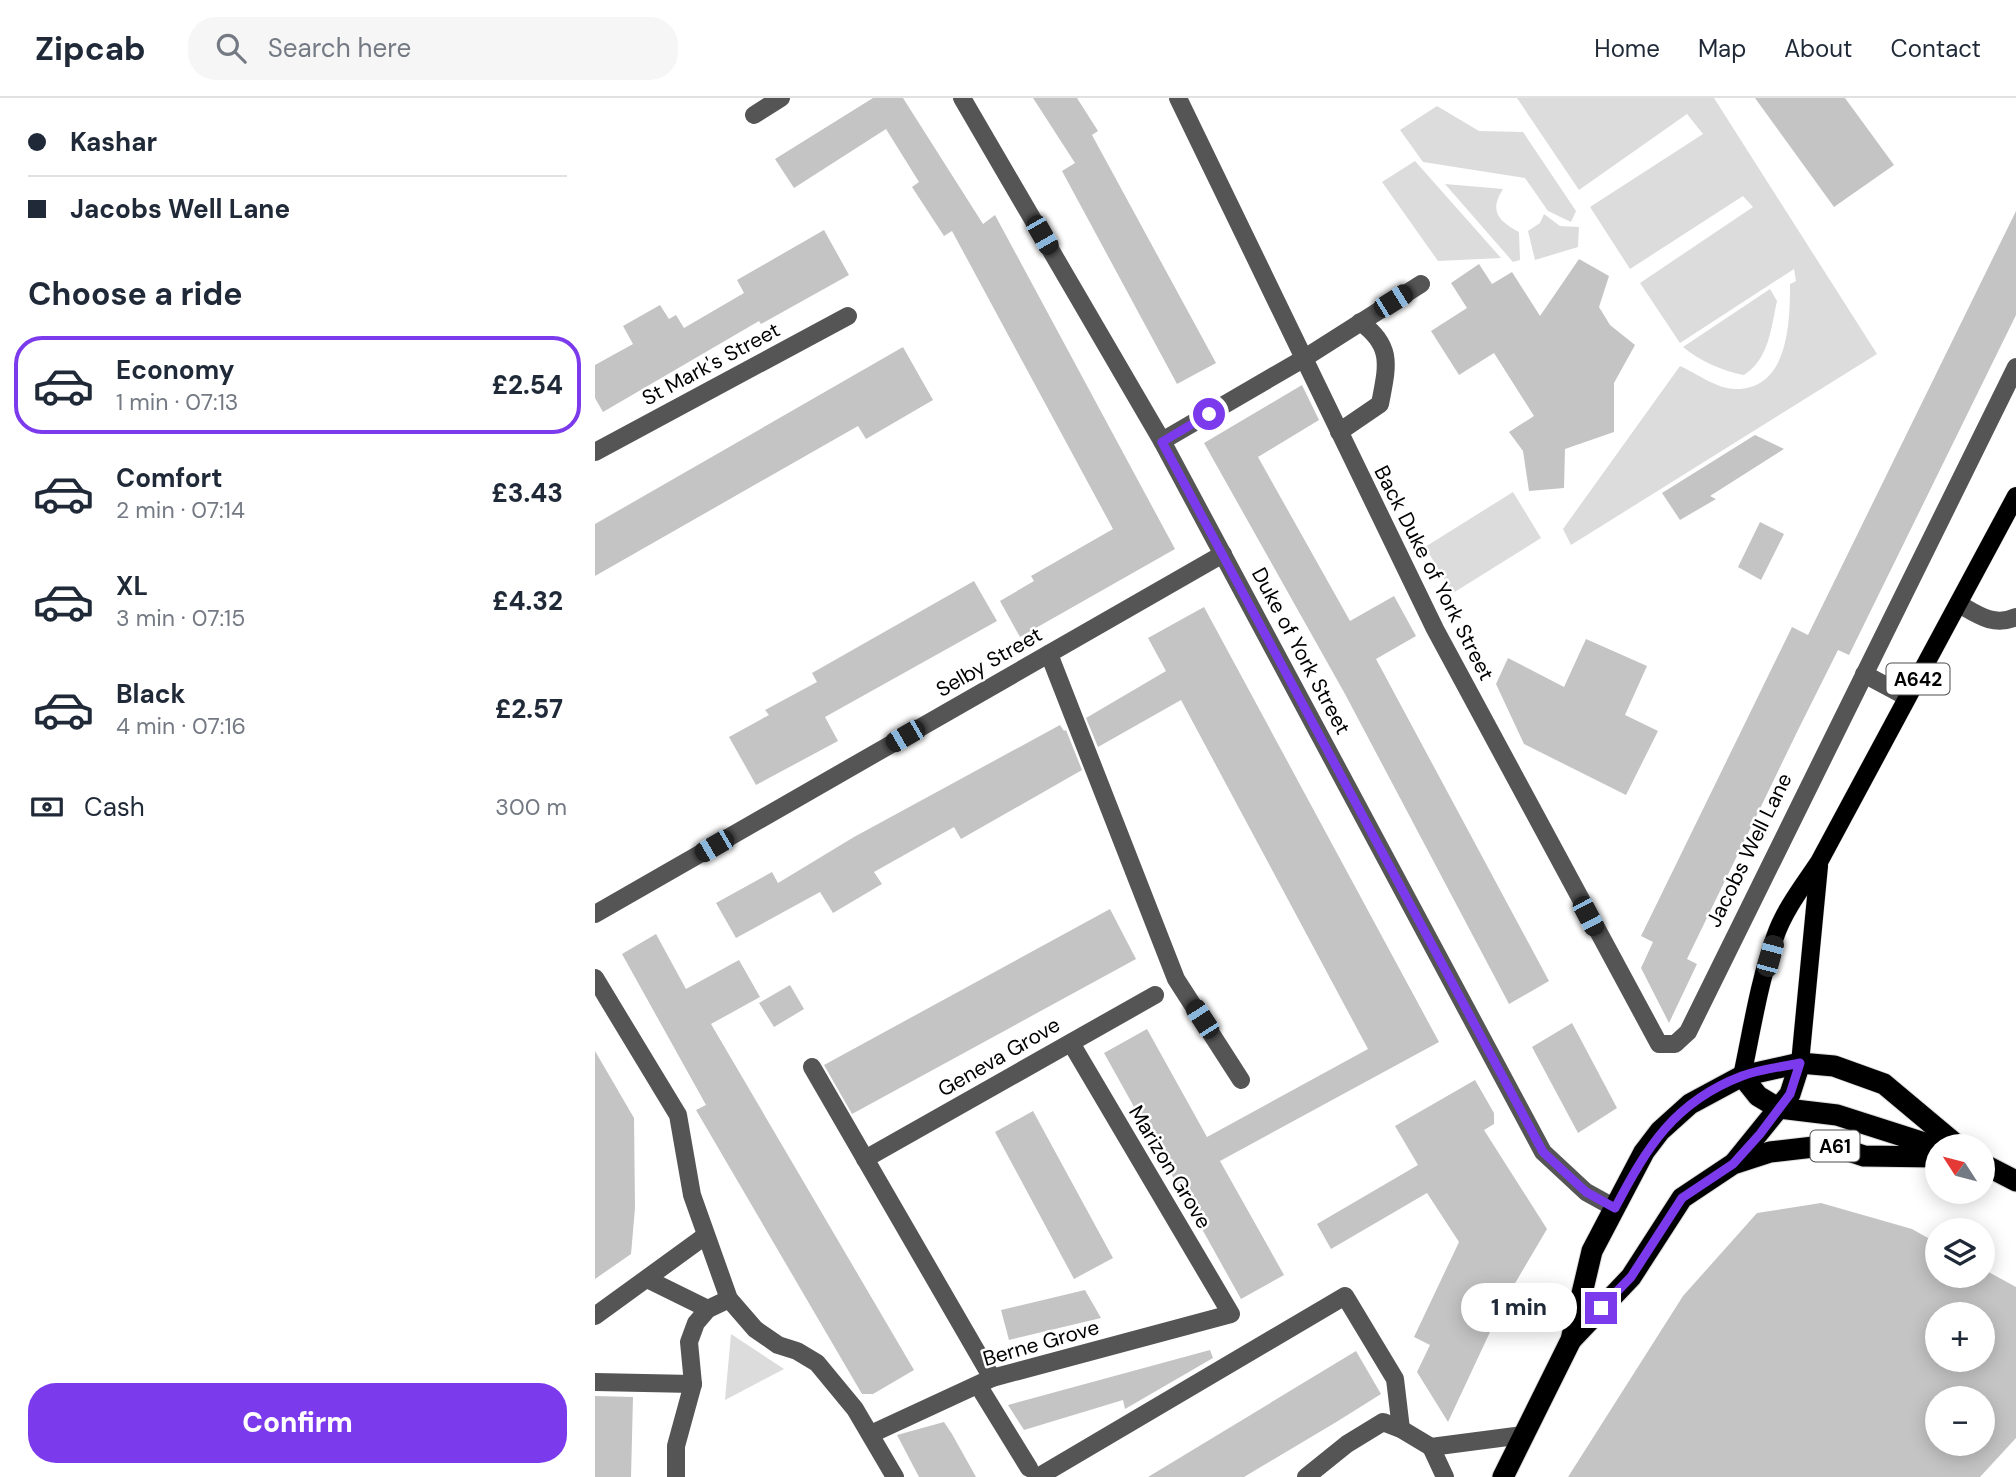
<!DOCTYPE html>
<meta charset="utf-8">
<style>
body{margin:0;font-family:"DM Sans",sans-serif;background:#f6f6f7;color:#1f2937;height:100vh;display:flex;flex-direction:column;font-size:26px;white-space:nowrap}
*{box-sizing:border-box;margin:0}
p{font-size:23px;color:#747a83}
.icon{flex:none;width:38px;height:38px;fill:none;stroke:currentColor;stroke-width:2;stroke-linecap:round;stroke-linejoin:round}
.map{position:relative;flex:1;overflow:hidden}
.details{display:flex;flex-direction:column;background:#fff;width:595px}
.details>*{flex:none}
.banner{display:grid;align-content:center;height:154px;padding:0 28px;background:#fff}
.needle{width:46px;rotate:306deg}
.tools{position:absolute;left:1330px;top:1036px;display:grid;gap:14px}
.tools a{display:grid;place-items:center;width:70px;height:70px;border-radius:50%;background:#fff;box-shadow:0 4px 18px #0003;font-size:35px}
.end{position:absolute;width:32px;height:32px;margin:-16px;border:9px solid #7c3aed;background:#fff;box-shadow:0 0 0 4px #fff}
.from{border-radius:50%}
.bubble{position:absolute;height:49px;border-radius:24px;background:#fff;box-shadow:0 4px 18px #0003;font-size:23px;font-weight:800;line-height:49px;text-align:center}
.car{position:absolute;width:21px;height:42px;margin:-21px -10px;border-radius:9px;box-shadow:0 0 5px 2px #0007;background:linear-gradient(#222 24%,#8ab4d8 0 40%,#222 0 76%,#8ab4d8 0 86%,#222 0)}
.banner b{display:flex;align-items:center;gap:24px;height:66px;font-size:26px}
.banner b+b{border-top:2px solid #e0e1e3}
.banner i{width:18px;height:18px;background:#1f2937}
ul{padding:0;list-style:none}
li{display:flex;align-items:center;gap:21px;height:98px;margin:0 14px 10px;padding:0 14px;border:4px solid transparent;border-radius:28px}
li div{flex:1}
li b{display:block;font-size:26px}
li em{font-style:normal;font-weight:800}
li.selected{border-color:#7c3aed}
li>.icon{width:63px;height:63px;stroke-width:1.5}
h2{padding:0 28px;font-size:32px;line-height:84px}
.pay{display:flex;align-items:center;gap:18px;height:77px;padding:0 28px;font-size:26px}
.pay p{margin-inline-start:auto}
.button{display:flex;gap:14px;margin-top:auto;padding:14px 28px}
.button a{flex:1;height:80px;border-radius:28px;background:#7c3aed;color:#fff;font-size:28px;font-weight:800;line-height:80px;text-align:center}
header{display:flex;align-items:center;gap:42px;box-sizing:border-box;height:98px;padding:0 35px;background:#fff;border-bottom:2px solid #e0e1e3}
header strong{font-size:33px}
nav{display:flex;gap:38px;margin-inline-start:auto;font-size:24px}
.search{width:490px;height:63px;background:#f6f6f7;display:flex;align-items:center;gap:18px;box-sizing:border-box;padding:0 24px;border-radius:28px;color:#747a83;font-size:26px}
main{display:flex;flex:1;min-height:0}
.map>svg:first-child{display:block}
.green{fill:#dcdcdc}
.building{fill:#c4c4c4;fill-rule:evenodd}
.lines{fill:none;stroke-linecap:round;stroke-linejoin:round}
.major-casing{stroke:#dbdbdb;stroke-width:19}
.highway-casing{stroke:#dbdbdb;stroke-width:23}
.minor{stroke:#555;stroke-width:18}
.major{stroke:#000;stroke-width:18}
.highway{stroke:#000;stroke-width:21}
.route{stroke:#7c3aed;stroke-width:9}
.labels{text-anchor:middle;stroke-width:5;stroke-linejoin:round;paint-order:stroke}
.shield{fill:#fff;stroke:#4c4c4c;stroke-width:2}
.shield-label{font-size:19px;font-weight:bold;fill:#000}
.street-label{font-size:21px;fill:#000;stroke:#fff}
</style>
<header>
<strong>Zipcab</strong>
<div class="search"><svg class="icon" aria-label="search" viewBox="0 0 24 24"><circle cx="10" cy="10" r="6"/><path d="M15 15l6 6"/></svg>Search here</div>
<nav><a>Home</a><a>Map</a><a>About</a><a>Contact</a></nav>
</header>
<main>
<section class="details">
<div class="banner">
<b><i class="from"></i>Kashar</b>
<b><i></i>Jacobs Well Lane</b>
</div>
<h2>Choose a ride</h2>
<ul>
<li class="selected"><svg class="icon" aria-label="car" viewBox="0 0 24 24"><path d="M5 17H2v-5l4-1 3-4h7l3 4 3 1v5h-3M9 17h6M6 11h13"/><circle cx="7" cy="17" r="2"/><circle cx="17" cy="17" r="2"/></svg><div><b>Economy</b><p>1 min · 07:13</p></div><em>£2.54</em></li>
<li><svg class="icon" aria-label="car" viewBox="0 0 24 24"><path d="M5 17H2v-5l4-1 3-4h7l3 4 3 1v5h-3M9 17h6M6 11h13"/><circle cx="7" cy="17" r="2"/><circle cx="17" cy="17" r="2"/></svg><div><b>Comfort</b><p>2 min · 07:14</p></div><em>£3.43</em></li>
<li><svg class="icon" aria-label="car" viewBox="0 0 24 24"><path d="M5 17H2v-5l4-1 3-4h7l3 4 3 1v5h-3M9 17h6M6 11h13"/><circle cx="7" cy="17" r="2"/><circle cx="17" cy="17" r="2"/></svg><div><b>XL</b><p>3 min · 07:15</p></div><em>£4.32</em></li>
<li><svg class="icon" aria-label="car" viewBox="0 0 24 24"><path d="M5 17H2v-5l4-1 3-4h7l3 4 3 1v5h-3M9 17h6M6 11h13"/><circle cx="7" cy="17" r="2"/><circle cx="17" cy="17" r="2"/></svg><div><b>Black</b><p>4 min · 07:16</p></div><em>£2.57</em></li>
</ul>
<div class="pay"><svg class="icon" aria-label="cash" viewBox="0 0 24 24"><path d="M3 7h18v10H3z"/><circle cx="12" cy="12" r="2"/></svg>Cash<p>300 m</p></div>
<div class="button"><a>Confirm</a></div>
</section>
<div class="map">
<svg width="1421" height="1379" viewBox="0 0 1421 1379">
<rect width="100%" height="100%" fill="#fff"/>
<g class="green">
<path d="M922,0H1119L1282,256L976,447L968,431L1085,268C1101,275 1122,291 1140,291C1194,292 1195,223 1195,186L1201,183L1199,171L1085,245L1045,185L1158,109L1148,98L1035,171L995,109L1108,36L1092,16L984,92Z"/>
<polygon points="842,8 884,33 928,34 981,113 976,124 953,113 930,80 828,64 805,32"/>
<polygon points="820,63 906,160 843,163 787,84"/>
<path d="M850,86L908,91C894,113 903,123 924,134L925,162L918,164Z"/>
<polygon points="949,116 965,128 984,129 983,149 940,162 933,133 945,125"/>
<path d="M1175,191L1182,203C1176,230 1174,261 1149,277C1127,273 1105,263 1088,249Z"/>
<polygon points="918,394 946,440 858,495 830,449"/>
<polygon points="136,1236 189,1271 130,1302"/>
</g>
<g class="building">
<polygon points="278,0 308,0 388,126 400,117 580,451 425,539 405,503 439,483 436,478 518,431 357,133 349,138 317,89 324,84 291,31 199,90 180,61"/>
<polygon points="438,0 482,0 503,33 497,37 621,265 582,286 467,73 480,65"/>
<polygon points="1160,0 1250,0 1299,67 1239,109"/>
<polygon points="1421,113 1421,217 1254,557 1243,552 1203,632 1092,861 1102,866 1074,925 1046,870 1058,844 1046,838 1197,529 1213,537"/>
<polygon points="229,132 254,177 166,226 164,223 8,314 0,300 0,267 38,246 28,228 65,207 74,221 81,217 89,230 149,195 142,182"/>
<polygon points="984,161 1014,178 1004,209 1015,227 1040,247 1019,285 1019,334 970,351 969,390 934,393 928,353 914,334 939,318 899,255 864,277 836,233 872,210 856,185 884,166 897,186 917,174 945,218"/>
<polygon points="308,249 338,302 271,341 263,328 0,478 0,426"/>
<polygon points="707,287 724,322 663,359 755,523 799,498 821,538 781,561 954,883 914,906 750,596 609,345"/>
<polygon points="1160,337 1189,351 1115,398 1121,401 1085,422 1067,395"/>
<polygon points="1165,424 1189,436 1166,482 1143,469"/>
<polygon points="379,483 402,523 230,619 243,643 161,687 134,639 174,617 170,612 222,584 217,575"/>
<polygon points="609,509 844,944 625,1063 689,1177 646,1201 509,955 552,931 612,1039 773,951 586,602 503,649 491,620 571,573 553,540"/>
<polygon points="991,541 1052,568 1030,617 1063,633 1031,697 929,646 901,586 913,560 969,589"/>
<polygon points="465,627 469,633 471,632 487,672 366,741 359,729 279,774 287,786 238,815 225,794 141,840 121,805 177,774 183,785 259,739"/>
<polygon points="515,811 541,861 257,1016 229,967"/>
<polygon points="61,836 91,891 144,862 165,899 116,926 319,1272 278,1296 267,1296 101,1012 111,1007 27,856"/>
<polygon points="195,887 209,911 179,929 164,905"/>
<polygon points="977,925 1022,1010 983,1035 937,949"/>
<polygon points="0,953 39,1020 40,1110 36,1156 0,1181"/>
<polygon points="880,982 899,1015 899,1026 889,1032 952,1131 909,1204 853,1324 822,1274 835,1247 819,1239 864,1144 832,1095 736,1151 722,1126 823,1067 800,1028"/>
<polygon points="438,1013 518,1160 479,1181 400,1034"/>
<path d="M1226,1105L1317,1131L1342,1145V1178H1388V1171L1421,1189V1340L1385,1379H973L1088,1198L1162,1115ZM1342,1216H1388V1262H1342ZM1342,1300H1388V1346H1342Z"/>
<polygon points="490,1192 506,1220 414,1242 406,1212"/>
<polygon points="615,1252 618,1260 530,1311 528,1302 429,1332 413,1307"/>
<polygon points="761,1253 786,1296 743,1323 649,1379 553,1379"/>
<polygon points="0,1298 38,1299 36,1379 0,1379"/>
<polygon points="349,1324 357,1336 381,1379 324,1379 302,1337"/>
</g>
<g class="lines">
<g class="major-casing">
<g id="major">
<polyline points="1205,965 1224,768"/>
<path d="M1147,978C1157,931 1164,884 1180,839C1189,812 1208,788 1224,764L1421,398"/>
</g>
</g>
<g class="highway-casing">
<g id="highway">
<polyline points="1147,978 1163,998 1183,1010 1242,1017 1342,1049"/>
<polyline points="1140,1064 1195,996 1205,965"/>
<polyline points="1388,1066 1421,1083"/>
<polyline points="977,1241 1036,1179 1087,1100 1138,1066 1175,1054 1236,1047 1269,1058 1342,1059"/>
<polyline points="908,1379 976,1242 997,1153 1049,1054 1065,1033 1095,1006 1147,978 1205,965 1239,968 1289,986 1363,1048"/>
</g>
</g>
<g class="minor">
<polyline points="367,0 567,343 948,1054 991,1094 1020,1110"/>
<polyline points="583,0 840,531 1064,946 1080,946 1093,934 1421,269"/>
<polyline points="159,17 186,0"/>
<path d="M744,334L785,306C792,269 799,248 765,224"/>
<polyline points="567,343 708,261 826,186"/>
<polyline points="0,354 253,218"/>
<path d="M1364,506C1383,517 1399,529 1421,519"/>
<polyline points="454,556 581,881 646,982"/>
<polyline points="1269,576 1312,599"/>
<polyline points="0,816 628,456"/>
<polyline points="0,880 83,1017 97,1097 134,1201 160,1231 183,1247 202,1253 222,1265 260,1311 300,1379"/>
<polyline points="217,969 397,1280"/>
<polyline points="270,1061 560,897"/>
<polyline points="52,1181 113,1211"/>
<polyline points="0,1218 110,1138"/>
<polyline points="0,1284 98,1286"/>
<polyline points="383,1287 434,1370"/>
<polyline points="276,1336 397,1280 636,1216 476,945"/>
<polyline points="836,1349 850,1379"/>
<polyline points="81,1379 81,1348 98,1286 94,1244 101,1225 113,1211 134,1201"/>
<polyline points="443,1379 750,1198 800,1281 806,1331"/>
<polyline points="711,1379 752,1346 788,1324 806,1331 836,1349 928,1337"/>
</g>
<use href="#major" class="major"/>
<use href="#highway" class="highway"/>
</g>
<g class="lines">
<path class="route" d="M614,316L567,344L948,1054L991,1094L1020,1110C1052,1049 1079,1004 1147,978C1165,971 1187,969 1205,965L1195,996L1165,1036L1138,1066L1087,1100L1036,1179L1006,1210"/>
</g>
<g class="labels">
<g class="shield">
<rect x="1291.5" y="565.5" width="63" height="31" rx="5"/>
<rect x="1215.5" y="1032.5" width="49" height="31" rx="5"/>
</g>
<g class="shield-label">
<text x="1323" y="588">A642</text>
<text x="1240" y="1055">A61</text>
</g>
<g class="street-label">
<text transform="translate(116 266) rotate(-28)" y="7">St Mark's Street</text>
<text transform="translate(839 475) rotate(63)" y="7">Back Duke of York Street</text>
<text transform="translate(706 553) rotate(62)" y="7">Duke of York Street</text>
<text transform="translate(394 564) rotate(-30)" y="7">Selby Street</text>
<text transform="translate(1154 752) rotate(-64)" y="7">Jacobs Well Lane</text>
<text transform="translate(404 959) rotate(-30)" y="7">Geneva Grove</text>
<text transform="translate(575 1069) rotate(59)" y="7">Marizon Grove</text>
<text transform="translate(446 1245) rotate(-16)" y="7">Berne Grove</text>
</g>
</g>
</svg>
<div class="tools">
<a><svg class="needle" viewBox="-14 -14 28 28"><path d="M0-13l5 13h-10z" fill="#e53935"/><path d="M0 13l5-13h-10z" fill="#747a83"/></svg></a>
<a><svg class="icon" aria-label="layers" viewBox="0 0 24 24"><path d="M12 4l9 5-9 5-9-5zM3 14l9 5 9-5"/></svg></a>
<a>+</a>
<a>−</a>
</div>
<i class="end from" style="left:614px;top:316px"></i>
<i class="end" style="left:1006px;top:1210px"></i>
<div class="bubble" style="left:866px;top:1185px;width:116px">1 min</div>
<i class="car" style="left:447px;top:137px;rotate:150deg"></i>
<i class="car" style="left:798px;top:203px;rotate:58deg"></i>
<i class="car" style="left:310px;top:638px;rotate:240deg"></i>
<i class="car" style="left:119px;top:748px;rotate:240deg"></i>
<i class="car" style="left:993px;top:818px;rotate:152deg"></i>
<i class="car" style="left:1175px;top:858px;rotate:15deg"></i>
<i class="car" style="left:607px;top:921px;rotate:327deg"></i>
</div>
</main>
